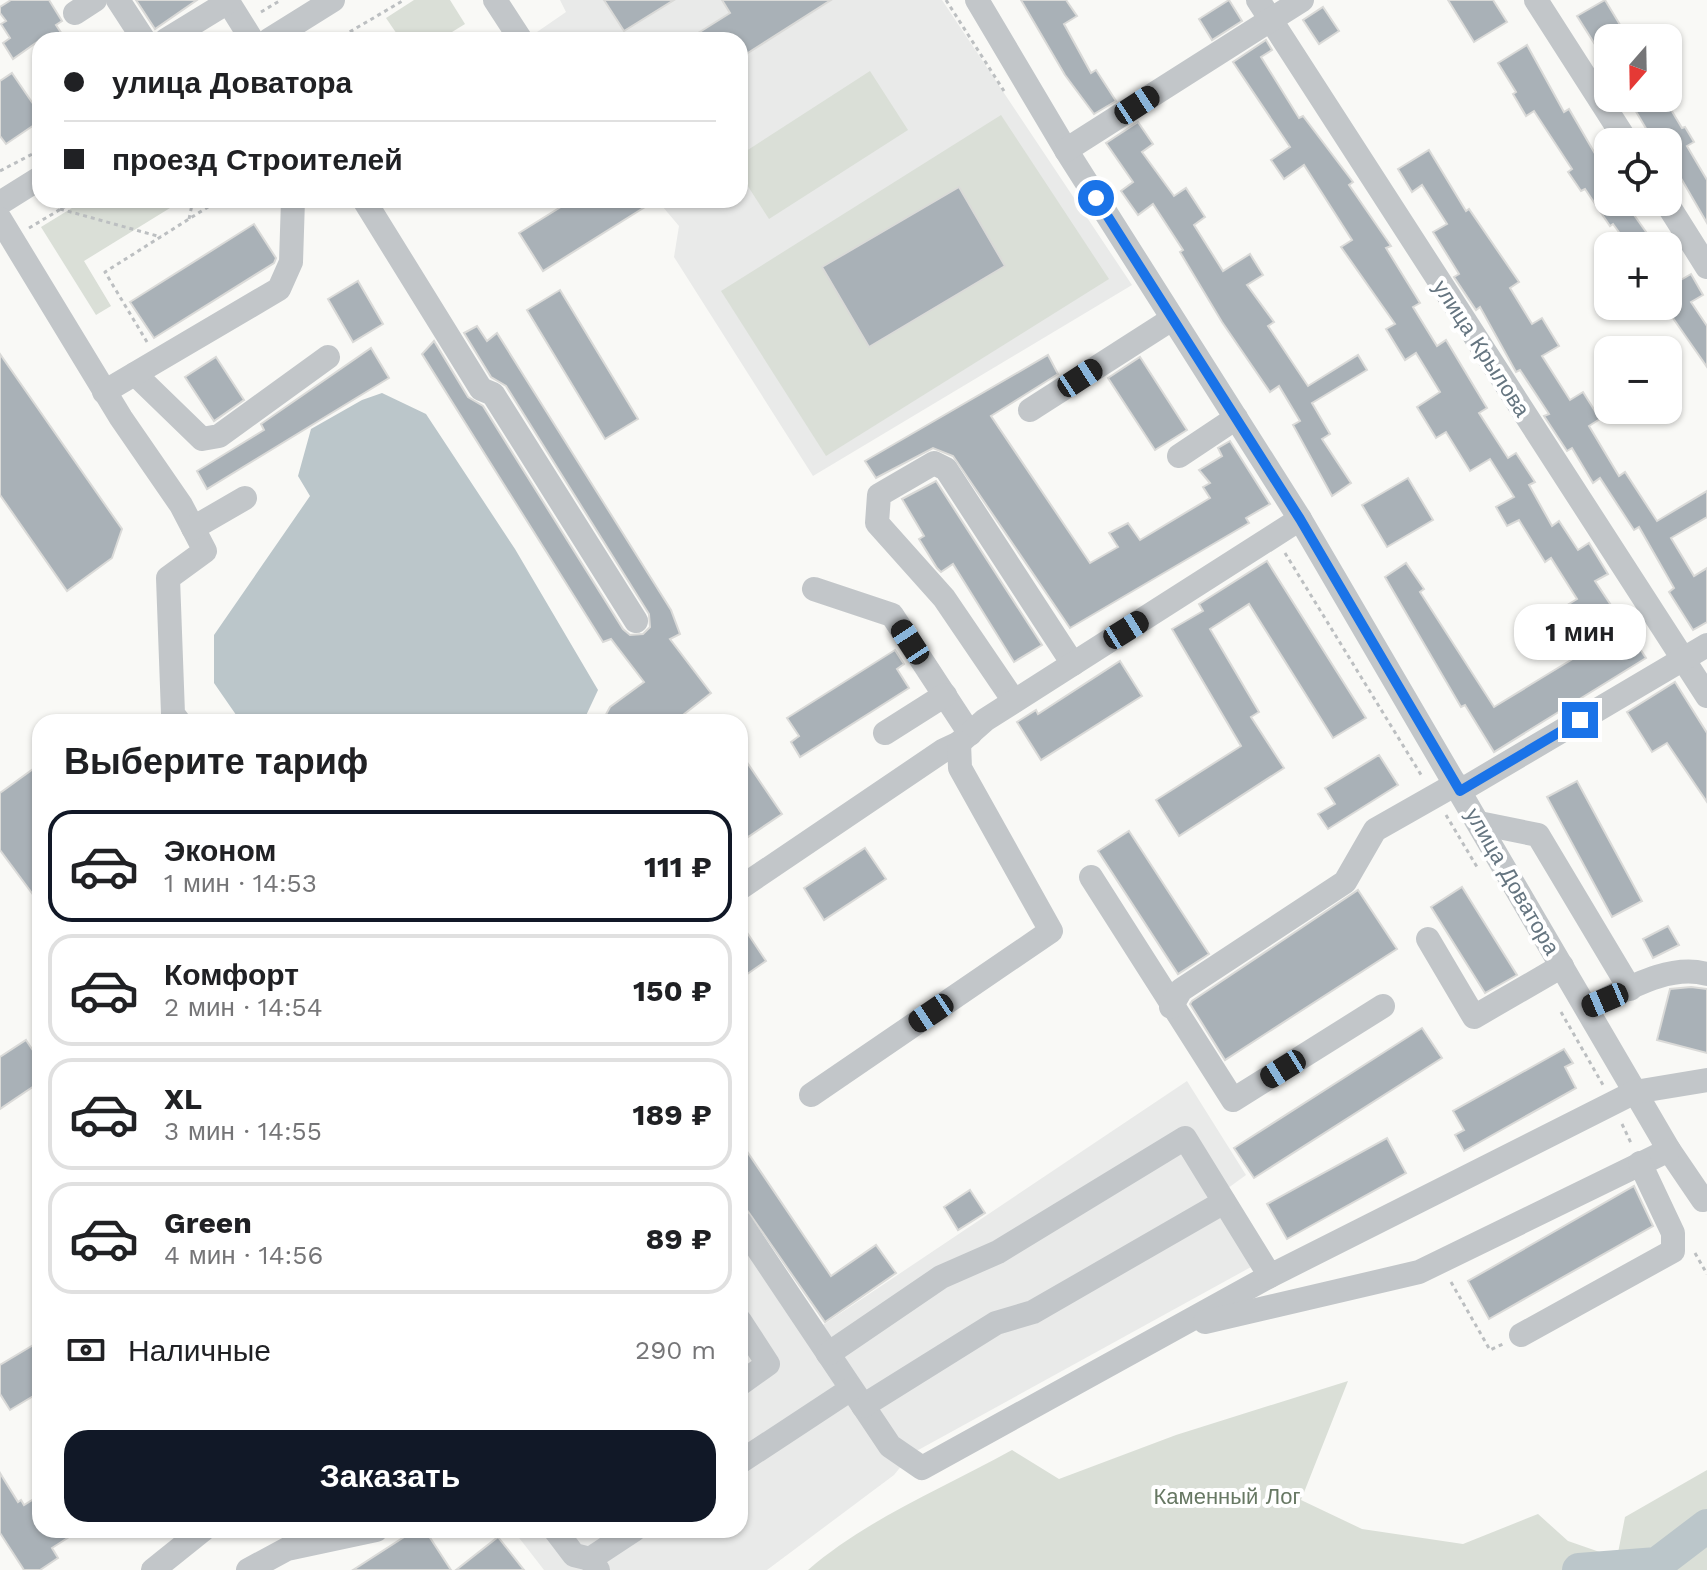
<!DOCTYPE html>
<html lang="ru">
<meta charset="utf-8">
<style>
body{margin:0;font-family:"Work Sans",sans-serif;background:#f6f6f6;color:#202124;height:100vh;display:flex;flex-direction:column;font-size:30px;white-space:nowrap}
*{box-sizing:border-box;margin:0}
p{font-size:26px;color:#757577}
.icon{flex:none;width:44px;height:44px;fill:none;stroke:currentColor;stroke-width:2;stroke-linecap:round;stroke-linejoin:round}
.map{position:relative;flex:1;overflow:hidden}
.drawer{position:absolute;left:32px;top:714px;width:716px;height:824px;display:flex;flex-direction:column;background:#fff;border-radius:24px;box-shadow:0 2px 6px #0004}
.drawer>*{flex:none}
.top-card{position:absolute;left:32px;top:32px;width:716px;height:176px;border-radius:24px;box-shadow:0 2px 6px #0004;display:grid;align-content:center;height:176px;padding:0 32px;background:#fff}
.needle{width:52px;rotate:200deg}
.buttons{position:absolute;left:1594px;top:24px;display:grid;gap:16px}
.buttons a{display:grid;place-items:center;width:88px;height:88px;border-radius:16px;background:#fff;box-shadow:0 2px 6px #0004;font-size:40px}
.end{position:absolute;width:36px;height:36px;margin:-18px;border:10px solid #1a73e8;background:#fff;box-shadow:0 0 0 4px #fff}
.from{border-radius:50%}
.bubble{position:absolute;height:56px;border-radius:24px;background:#fff;box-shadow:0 2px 6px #0004;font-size:26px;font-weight:700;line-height:56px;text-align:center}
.car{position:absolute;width:24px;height:48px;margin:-24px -12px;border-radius:10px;box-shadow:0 0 6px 2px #0007;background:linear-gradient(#222 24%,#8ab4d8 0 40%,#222 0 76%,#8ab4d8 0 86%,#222 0)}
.top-card b{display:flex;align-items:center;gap:28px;height:76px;font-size:30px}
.top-card b+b{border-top:2px solid #e0e0e0}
.top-card i{width:20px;height:20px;background:#202124}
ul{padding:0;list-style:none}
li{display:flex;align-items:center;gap:24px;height:112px;margin:0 16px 12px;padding:0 16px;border:4px solid #e0e0e0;border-radius:24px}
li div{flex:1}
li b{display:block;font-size:30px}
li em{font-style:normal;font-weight:700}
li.current{border-color:#111827}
li>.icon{width:72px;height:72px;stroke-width:1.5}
h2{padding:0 32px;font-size:36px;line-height:96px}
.pay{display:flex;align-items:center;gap:20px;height:88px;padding:0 32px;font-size:30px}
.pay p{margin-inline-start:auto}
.cta{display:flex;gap:16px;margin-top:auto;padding:16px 32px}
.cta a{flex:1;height:92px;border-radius:24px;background:#111827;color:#fff;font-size:32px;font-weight:700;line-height:92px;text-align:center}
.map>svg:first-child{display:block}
.built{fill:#e9eae9}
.green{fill:#dadfd7}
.water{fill:#bbc6ca}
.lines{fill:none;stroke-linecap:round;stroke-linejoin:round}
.river{stroke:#bbc6ca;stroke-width:34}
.building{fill:#a9b1b7;stroke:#dadad8;stroke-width:2}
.path{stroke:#bcbfc1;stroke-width:3;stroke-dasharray:4 4;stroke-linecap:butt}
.minor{stroke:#c2c6c9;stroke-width:24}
.route{stroke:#1a73e8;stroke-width:10}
.labels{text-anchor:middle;stroke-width:8;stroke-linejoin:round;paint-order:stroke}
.street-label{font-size:22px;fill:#657580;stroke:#fff}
.park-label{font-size:22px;fill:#677863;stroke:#fff}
</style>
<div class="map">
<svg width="1707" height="1570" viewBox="0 0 1707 1570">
<rect width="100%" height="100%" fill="#f9f9f6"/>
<g class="built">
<polygon points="560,0 942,0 1132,285 813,476 674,257 679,226 657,200 740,200 740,40 542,40 537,32 566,12"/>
<polygon points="1187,1081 1246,1175 1213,1199 1251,1267 911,1454 894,1475 767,1570 544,1570 513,1530 740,1530 740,1235 808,1335"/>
</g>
<g class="green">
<polygon points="414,0 450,0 465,24 439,40 401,40 386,18"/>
<polygon points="870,71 908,130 769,219 740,174 740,155"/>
<polygon points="1001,115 1109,279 826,456 721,291"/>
<polygon points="85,200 183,200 84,261 111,306 96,315 41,227"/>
<path d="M1348,1381L1301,1500L1362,1529L1463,1544L1538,1514L1568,1541L1617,1558L1625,1517L1707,1470V1570H808C868,1518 944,1488 1012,1450L1059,1479L1176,1435Z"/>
</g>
<polygon class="water" points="382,393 426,414 515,549 598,690 583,722 241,722 214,683 214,635 310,496 298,476 311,429 362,400"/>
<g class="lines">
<polyline class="river" points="1579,1570 1657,1564 1707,1526"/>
</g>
<g class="building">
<polygon points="11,0 49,0 62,21 56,25 66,40 40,40 13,59 3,43 10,38 1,24 6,21 0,13 0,7"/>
<polygon points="136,0 197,0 155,29"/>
<polygon points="604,0 674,0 624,31"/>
<polygon points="722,0 831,0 740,58 740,40 687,40 730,13"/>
<polygon points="1021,0 1066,0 1077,16 1064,24 1091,73 1096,70 1116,101 1094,114 1065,75"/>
<polygon points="1229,0 1242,21 1212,40 1199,19"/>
<polygon points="1448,0 1493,0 1507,22 1474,42"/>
<polygon points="1605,0 1628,38 1608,38 1608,65 1577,16"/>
<polygon points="1323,7 1339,31 1319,44 1303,20"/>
<polygon points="1266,40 1272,50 1261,57 1299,118 1303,116 1353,182 1349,185 1391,246 1386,248 1420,303 1413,307 1437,346 1446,340 1487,408 1479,413 1508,458 1516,453 1535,482 1529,485 1552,526 1559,521 1578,550 1589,543 1608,574 1595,581 1646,658 1494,752 1465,705 1461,707 1385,577 1406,563 1424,589 1420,592 1494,707 1589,649 1564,607 1577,599 1551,558 1545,562 1519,520 1507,526 1496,507 1514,497 1490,459 1470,471 1446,432 1436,438 1417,407 1440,392 1416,353 1405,360 1386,329 1395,324 1341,247 1352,240 1304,165 1284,179 1271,160 1290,147 1233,62"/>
<polygon points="1527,45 1564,112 1569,109 1608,176 1608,202 1646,202 1632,212 1651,239 1641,246 1629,246 1613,224 1610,226 1585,189 1581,191 1568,172 1572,169 1534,111 1526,116 1513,94 1516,92 1498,63"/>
<polygon points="12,73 40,114 40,121 6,144 0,136 0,81"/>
<polygon points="1628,98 1664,98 1682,128 1685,127 1694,142 1687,146 1707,180 1707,223 1668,156 1668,142 1654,142"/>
<polygon points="1138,122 1153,144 1142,152 1174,196 1186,188 1205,217 1194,225 1223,271 1250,254 1263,275 1247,285 1274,322 1268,326 1308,386 1358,355 1367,370 1312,403 1330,434 1322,439 1351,483 1332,496 1293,425 1300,421 1279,386 1270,392 1222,322 1180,252 1183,250 1153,204 1138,215 1121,191 1133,182 1106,143"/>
<polygon points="1429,150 1466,211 1469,209 1519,282 1510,288 1532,324 1542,318 1559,346 1542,356 1570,400 1583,392 1600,419 1589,426 1619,476 1625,472 1657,521 1707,491 1707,517 1671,538 1694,576 1707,568 1707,622 1693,630 1669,592 1674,588 1639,527 1634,530 1600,478 1593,483 1572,448 1567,451 1544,416 1549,414 1520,370 1516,372 1480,307 1476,310 1454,277 1459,274 1433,232 1447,224 1422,185 1412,192 1398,169"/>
<polygon points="959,187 1005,266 869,347 822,267"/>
<polygon points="572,200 656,200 543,271 519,233"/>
<polygon points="254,224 276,258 274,263 154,338 130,302"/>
<polygon points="1668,263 1679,281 1691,274 1703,295 1691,302 1707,326 1707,367 1668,311"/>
<polygon points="358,281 383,324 353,342 328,299"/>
<polygon points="560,290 638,419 605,439 527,310"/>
<polygon points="477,326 487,341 497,333 671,610 680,634 670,639 711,693 674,722 602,722 610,707 644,682 611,639 603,642 422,354 434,341 468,397 483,406 623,629 630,635 643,634 650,627 649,614 506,386 491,377 464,333"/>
<polygon points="371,348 389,378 207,489 197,471 264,430 261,424"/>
<polygon points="0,354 122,529 112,558 67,591 0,495"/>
<polygon points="1048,355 1058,374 991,416 1090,563 1118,547 1109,533 1128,523 1140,540 1210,498 1203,487 1210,483 1199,470 1222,456 1218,448 1230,441 1270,504 1246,518 1249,523 1070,628 953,456 933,448 876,478 865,461"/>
<polygon points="216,357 244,400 214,421 185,377"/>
<polygon points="1140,357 1187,430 1155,450 1108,378"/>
<polygon points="1408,478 1433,520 1387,547 1362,505"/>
<polygon points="936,481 1042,645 1014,662 953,564 941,572 937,568 919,539 924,536 902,499"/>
<polygon points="1267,561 1366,718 1333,738 1249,604 1210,629 1259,712 1251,717 1284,768 1179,836 1156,800 1241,746 1172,629 1203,611 1199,604"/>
<polygon points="895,650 904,664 897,669 909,688 800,757 791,742 799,736 787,718"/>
<polygon points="1120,661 1142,696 1041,760 1017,722 1036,710 1038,714"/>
<polygon points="1675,682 1707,733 1707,802 1667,743 1652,752 1627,712"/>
<polygon points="740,752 782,814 748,837 740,824"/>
<polygon points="1379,755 1398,785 1328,829 1318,814 1335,804 1325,788"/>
<polygon points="40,764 40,904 0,850 0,793"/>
<polygon points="1577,781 1642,901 1612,917 1547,797"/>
<polygon points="1129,831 1209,954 1178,974 1098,851"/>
<polygon points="865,848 886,879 824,920 804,888"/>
<polygon points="1462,887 1517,975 1485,993 1431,907"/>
<polygon points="1358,890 1397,949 1225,1060 1190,1004 1192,1001"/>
<polygon points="740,922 766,961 740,979"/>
<polygon points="1668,926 1679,945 1653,958 1643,939"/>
<polygon points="1691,987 1707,989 1707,1053 1657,1040 1670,989"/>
<polygon points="1422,1028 1442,1058 1254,1178 1234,1148"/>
<polygon points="26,1040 40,1061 40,1082 0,1109 0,1057"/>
<polygon points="1564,1049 1573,1063 1565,1067 1576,1088 1464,1151 1455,1135 1464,1130 1453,1111"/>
<polygon points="1387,1138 1406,1173 1287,1239 1267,1204"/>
<polygon points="740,1141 831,1276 876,1245 896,1273 825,1322 740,1200"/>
<polygon points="1634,1186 1653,1226 1489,1319 1468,1281"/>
<polygon points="970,1190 985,1213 958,1230 944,1207"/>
<polygon points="40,1341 40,1392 10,1410 0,1394 0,1365"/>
<polygon points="0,1473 18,1502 21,1500 24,1505 40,1495 40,1530 80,1530 52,1548 58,1558 40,1570 24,1570 0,1533"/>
<polygon points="415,1530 425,1530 451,1570 353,1570"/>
<polygon points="498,1537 524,1570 456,1570"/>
</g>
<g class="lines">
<g class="path">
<polyline points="946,0 1004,91"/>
<polyline points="261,12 281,0"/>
<polyline points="336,40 404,0"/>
<polyline points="0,171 40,150"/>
<polyline points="60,209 161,237"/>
<polyline points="189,219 193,200"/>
<polyline points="29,228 76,200"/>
<polyline points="147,342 105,272 219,200"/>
<polyline points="1285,553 1423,778"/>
<polyline points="1446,815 1477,867"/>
<polyline points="1561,1012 1603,1085"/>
<polyline points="1622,1124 1631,1143"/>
<polyline points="1695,1253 1707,1274"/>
<polyline points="1451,1282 1490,1350 1503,1344"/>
</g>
<g class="minor">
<polyline points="118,0 144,40"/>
<polyline points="227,0 252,40"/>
<polyline points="495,0 521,40"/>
<polyline points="977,0 1066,150 1300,519 1669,1150 1703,1200 1707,1199"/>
<polyline points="1258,0 1707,696"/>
<polyline points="1536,0 1627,142"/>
<polyline points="75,13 95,0"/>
<polyline points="166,40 228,2"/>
<polyline points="269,40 333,0"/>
<polyline points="1066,150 1302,0"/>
<polyline points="364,200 481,389 493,394 636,621"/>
<polyline points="1666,202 1707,267"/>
<polyline points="0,203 40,178"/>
<polyline points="0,219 121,418 181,505 205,551 168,578 173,714 179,722"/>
<polyline points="135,374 202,439 219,436 328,357"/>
<polyline points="104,392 279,289 291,262 293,200"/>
<polyline points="1030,410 1172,319"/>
<polyline points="1179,456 1236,418"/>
<polyline points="193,528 245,498"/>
<polyline points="814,589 892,615 970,734"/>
<polyline points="1014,701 944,598 877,523 879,495 934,463 946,469 1073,664"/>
<polyline points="885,733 945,695"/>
<polyline points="1460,791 1707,645"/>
<polyline points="1479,823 1538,835 1630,989"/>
<polyline points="1091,877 1233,1100 1383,1006"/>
<polyline points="740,888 944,750 959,743 985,720 1300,519"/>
<polyline points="1428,939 1474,1017 1562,966"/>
<polyline points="1171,1007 1181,990 1345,882 1375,830 1456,784"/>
<path d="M1587,1008C1623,992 1667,963 1707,974"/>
<polyline points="811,1095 1051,931 960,768 959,743"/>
<polyline points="740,1222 890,1446 922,1468 1270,1276"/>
<polyline points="740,1321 768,1364 740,1384"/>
<polyline points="1205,1322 1419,1272 1669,1150"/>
<polyline points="1521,1335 1673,1251 1673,1233 1640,1163"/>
<polyline points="828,1354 941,1277 998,1252 1185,1138 1270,1276 1635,1092 1707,1080"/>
<polyline points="863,1406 996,1323 1033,1312 1224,1202"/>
<polyline points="740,1462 851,1389"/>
<polyline points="555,1530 574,1555 590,1559"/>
<polyline points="153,1570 203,1530"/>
<polyline points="248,1570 287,1549 376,1530"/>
<polyline points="598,1570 590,1559 634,1530"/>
</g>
</g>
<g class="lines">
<polyline class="route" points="1096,198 1300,519 1460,791 1580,720"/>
</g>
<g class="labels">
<g class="street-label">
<text transform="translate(1482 348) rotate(57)" y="8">улица Крылова</text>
<text transform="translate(1513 881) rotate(60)" y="8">улица Доватора</text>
</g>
<g class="park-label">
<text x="1227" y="1504">Каменный Лог</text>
</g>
</g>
</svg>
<div class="buttons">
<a><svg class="needle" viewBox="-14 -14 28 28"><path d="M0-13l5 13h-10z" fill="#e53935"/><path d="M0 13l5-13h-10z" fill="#757577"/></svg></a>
<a><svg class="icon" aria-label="locate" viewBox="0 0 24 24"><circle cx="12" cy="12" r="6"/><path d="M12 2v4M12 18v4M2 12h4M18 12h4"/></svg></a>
<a>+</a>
<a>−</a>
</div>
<i class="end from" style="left:1096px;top:198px"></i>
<i class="end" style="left:1580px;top:720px"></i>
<div class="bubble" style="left:1514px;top:604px;width:132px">1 мин</div>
<i class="car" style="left:1137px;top:105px;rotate:57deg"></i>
<i class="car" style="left:1080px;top:378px;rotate:57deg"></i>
<i class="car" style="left:1126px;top:630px;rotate:58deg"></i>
<i class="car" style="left:910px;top:642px;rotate:327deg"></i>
<i class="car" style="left:1605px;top:1000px;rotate:247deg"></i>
<i class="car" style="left:931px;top:1013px;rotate:236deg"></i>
<i class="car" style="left:1283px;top:1069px;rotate:238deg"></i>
<div class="top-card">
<b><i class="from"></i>улица Доватора</b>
<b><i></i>проезд Строителей</b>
</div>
<section class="drawer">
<h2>Выберите тариф</h2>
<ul>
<li class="current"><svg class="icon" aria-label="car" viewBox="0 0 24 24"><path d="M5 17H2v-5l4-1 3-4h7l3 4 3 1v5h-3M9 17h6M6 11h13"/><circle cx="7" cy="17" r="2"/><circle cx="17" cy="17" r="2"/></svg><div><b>Эконом</b><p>1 мин · 14:53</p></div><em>111 ₽</em></li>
<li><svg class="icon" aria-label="car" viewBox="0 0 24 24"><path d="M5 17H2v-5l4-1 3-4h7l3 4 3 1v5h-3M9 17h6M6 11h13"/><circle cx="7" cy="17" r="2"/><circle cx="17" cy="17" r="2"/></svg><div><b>Комфорт</b><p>2 мин · 14:54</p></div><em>150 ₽</em></li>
<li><svg class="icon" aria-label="car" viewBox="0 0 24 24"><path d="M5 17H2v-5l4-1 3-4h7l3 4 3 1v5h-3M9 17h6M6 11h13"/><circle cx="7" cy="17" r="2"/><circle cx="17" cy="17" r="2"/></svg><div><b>XL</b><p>3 мин · 14:55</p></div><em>189 ₽</em></li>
<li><svg class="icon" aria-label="car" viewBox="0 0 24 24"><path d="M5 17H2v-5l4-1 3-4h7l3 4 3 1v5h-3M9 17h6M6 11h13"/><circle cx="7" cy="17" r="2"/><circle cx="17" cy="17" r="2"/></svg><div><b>Green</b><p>4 мин · 14:56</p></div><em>89 ₽</em></li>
</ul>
<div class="pay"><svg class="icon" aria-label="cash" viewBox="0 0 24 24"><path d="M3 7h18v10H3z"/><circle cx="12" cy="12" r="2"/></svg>Наличные<p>290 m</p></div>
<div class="cta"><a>Заказать</a></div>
</section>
</div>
